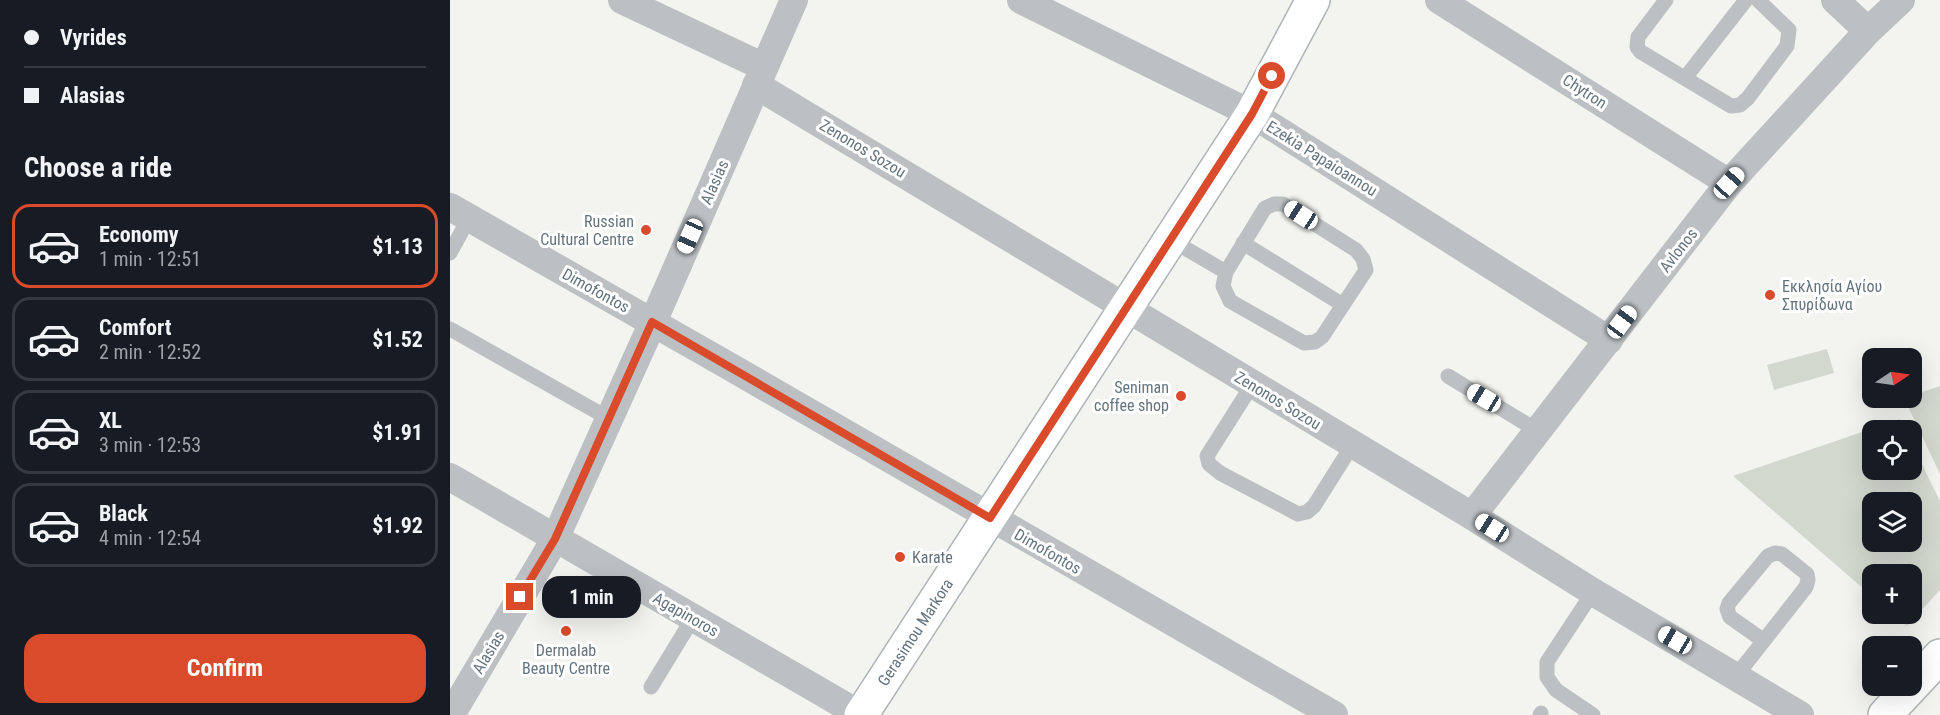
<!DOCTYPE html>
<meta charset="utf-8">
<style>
body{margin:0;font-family:"Roboto Condensed",sans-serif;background:#20242c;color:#f1f3f6;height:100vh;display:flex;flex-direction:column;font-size:22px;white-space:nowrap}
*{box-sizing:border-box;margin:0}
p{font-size:20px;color:#9ea1a6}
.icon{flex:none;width:33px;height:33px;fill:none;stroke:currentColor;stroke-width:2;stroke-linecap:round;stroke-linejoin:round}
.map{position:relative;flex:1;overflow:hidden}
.details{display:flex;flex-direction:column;background:#171b24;width:450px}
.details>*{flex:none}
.hud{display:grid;align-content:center;height:132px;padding:0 24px;background:#171b24}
.needle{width:39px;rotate:77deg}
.fabs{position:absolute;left:1412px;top:348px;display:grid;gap:12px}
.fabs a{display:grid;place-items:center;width:60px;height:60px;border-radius:12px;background:#171b24;box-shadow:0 6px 24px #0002;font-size:30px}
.end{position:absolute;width:27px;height:27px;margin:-14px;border:8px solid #d94b2a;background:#fff;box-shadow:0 0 0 3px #fff}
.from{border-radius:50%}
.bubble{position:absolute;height:42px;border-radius:18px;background:#171b24;box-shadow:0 6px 24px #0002;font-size:20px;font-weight:700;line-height:42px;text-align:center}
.car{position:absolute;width:18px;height:36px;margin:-18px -9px;border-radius:8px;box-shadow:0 0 4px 2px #0007;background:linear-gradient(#fff 24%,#345 0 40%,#fff 0 76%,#345 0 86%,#fff 0)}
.hud b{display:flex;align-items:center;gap:21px;height:57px;font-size:22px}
.hud b+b{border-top:2px solid #363941}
.hud i{width:15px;height:15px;background:#f1f3f6}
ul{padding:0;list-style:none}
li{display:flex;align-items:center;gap:18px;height:84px;margin:0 12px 9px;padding:0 12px;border:3px solid #363941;border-radius:18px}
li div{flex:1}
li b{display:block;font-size:22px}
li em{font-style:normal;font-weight:700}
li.on{border-color:#d94b2a}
li>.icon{width:54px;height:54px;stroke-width:1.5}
h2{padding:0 24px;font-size:27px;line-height:72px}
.button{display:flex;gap:12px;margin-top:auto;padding:12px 24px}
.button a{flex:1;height:69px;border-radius:18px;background:#d94b2a;color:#fff;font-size:24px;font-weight:700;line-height:69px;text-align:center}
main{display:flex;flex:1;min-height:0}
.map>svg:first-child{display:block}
.green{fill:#d3d8cf;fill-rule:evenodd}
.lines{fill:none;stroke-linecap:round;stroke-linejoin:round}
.secondary-casing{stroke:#afb4b8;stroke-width:36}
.primary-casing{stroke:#b0b4b7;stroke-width:36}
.lane{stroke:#bcc0c3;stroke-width:15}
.street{stroke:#bcc0c3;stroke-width:28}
.secondary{stroke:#fff;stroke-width:33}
.primary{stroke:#fff;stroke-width:33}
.route{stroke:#d94b2a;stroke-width:8}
.poi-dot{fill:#d94b2a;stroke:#fff;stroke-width:2}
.labels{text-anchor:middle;stroke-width:6;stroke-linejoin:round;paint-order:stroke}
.street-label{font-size:16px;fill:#64747f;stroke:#fff}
.poi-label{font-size:16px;fill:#64747f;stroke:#fff;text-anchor:end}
</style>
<main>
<section class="details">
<div class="hud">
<b><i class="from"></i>Vyrides</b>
<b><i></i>Alasias</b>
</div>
<h2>Choose a ride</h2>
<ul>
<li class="on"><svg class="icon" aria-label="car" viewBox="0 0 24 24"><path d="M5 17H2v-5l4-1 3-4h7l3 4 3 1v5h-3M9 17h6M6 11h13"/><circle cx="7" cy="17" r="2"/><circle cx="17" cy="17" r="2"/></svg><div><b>Economy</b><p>1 min · 12:51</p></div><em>$1.13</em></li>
<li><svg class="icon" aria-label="car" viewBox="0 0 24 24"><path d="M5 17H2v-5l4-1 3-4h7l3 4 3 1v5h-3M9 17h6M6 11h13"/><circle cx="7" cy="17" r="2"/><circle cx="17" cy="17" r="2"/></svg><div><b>Comfort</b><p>2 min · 12:52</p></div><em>$1.52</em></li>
<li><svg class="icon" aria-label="car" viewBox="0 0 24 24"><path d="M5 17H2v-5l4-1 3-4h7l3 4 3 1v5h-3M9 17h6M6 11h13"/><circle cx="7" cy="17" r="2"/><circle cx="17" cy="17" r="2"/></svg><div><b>XL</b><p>3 min · 12:53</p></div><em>$1.91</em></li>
<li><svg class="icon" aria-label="car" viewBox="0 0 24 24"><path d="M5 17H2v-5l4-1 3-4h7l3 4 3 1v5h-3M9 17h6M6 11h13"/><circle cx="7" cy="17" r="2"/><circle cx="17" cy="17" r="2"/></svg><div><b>Black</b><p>4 min · 12:54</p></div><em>$1.92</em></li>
</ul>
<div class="button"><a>Confirm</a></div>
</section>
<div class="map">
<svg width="1490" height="715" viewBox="0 0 1490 715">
<rect width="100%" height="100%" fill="#f3f3ef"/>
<g class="green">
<polygon points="1377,349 1384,373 1324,390 1317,365"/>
<polygon points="1490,386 1490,474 1454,398"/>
<path d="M1450,419L1455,430H1422V470H1461V442L1490,501V590L1457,626L1443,614H1461V574H1422V596L1283,476ZM1461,502V542H1422V502Z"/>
</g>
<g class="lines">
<g class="secondary-casing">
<polyline id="secondary" points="411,715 802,114 863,0"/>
</g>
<g class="primary-casing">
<polyline id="primary" points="1435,715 1490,656"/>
</g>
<g class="lane">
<polyline points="1216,0 1188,37 1187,47 1191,52 1281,106 1290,105 1298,98 1337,46 1339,30 1308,0"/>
<polyline points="1235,78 1296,0"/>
<polyline points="721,240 776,272 773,286 780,301 854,343 865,342 872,337 916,270 913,259 906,250 833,204 824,204 815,208 776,272"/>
<polyline points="793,243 893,305"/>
<polyline points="0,253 19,218"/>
<polyline points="0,329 158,418"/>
<polyline points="998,376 1088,431"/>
<polyline points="802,385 757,456 759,464 770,473 848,514 857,512 864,506 903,444"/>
<polyline points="1143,592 1097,662 1097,677 1106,690 1143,715"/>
<polyline points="1286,676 1356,587 1358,580 1357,574 1332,554 1325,553 1318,556 1279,603 1277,609 1280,617 1314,641"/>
<polyline points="201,687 243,618"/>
<polyline points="1090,715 1091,713"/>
</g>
<g class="street">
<polyline points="172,0 314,67"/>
<polyline points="571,0 802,114 1159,340"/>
<polyline points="989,0 1279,183"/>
<polyline points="1385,0 1418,31"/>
<polyline points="306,85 1022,516 1143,592 1350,715"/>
<path d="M0,207C296,374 589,546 884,715"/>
<polyline points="0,477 411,715"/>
<polyline points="1022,516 1279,183 1418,31 1451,0"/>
<polyline points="1,715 105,539 203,322 344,0"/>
</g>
<use href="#secondary" class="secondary"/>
<use href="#primary" class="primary"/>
</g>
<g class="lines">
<polyline class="route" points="70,597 105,539 202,322 540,518 802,114 822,76"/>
</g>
<g class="poi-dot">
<circle cx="196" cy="230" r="6"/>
<circle cx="1320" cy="295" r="6"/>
<circle cx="731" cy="396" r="6"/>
<circle cx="450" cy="557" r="6"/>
<circle cx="116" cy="631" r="6"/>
</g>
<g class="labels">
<g class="street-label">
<text transform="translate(1135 91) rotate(33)" y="6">Chytron</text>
<text transform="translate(413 148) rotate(31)" y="6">Zenonos Sozou</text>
<text transform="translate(872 158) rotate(32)" y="6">Ezekia Papaioannou</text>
<text transform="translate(264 182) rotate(-66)" y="6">Alasias</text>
<text transform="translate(1228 250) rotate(-52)" y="6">Avlonos</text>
<text transform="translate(146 290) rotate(29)" y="6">Dimofontos</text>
<text transform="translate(828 400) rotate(31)" y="6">Zenonos Sozou</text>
<text transform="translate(598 551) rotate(30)" y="6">Dimofontos</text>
<text transform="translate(236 614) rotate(30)" y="6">Agapinoros</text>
<text transform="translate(465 632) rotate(-57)" y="6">Gerasimou Markora</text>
<text transform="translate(38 652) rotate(-59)" y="6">Alasias</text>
</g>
<g class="poi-label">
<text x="184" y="227">Russian<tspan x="184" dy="18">Cultural Centre</tspan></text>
<text x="1332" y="292" text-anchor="start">Εκκλησία Αγίου<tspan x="1332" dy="18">Σπυρίδωνα</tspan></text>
<text x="719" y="393">Seniman<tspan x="719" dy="18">coffee shop</tspan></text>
<text x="462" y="563" text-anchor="start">Karate</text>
<text x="116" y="656" text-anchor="middle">Dermalab<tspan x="116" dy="18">Beauty Centre</tspan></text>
</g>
</g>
</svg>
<div class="fabs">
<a><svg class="needle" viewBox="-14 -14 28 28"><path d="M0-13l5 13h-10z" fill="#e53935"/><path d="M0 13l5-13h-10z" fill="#9ea1a6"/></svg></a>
<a><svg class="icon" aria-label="locate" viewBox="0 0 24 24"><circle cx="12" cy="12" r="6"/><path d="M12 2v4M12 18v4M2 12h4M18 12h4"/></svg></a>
<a><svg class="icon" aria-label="layers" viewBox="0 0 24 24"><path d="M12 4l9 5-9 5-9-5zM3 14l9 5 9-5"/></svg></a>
<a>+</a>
<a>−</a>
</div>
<i class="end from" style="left:822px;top:76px"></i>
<i class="end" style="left:70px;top:597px"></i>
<div class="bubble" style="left:92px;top:576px;width:99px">1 min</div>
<i class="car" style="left:1279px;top:183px;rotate:42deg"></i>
<i class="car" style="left:851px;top:215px;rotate:303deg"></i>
<i class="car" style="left:240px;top:236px;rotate:204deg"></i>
<i class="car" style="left:1172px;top:322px;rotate:37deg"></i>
<i class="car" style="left:1034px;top:398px;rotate:301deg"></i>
<i class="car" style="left:1042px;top:528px;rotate:302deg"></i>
<i class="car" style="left:1225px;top:640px;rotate:300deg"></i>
</div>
</main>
